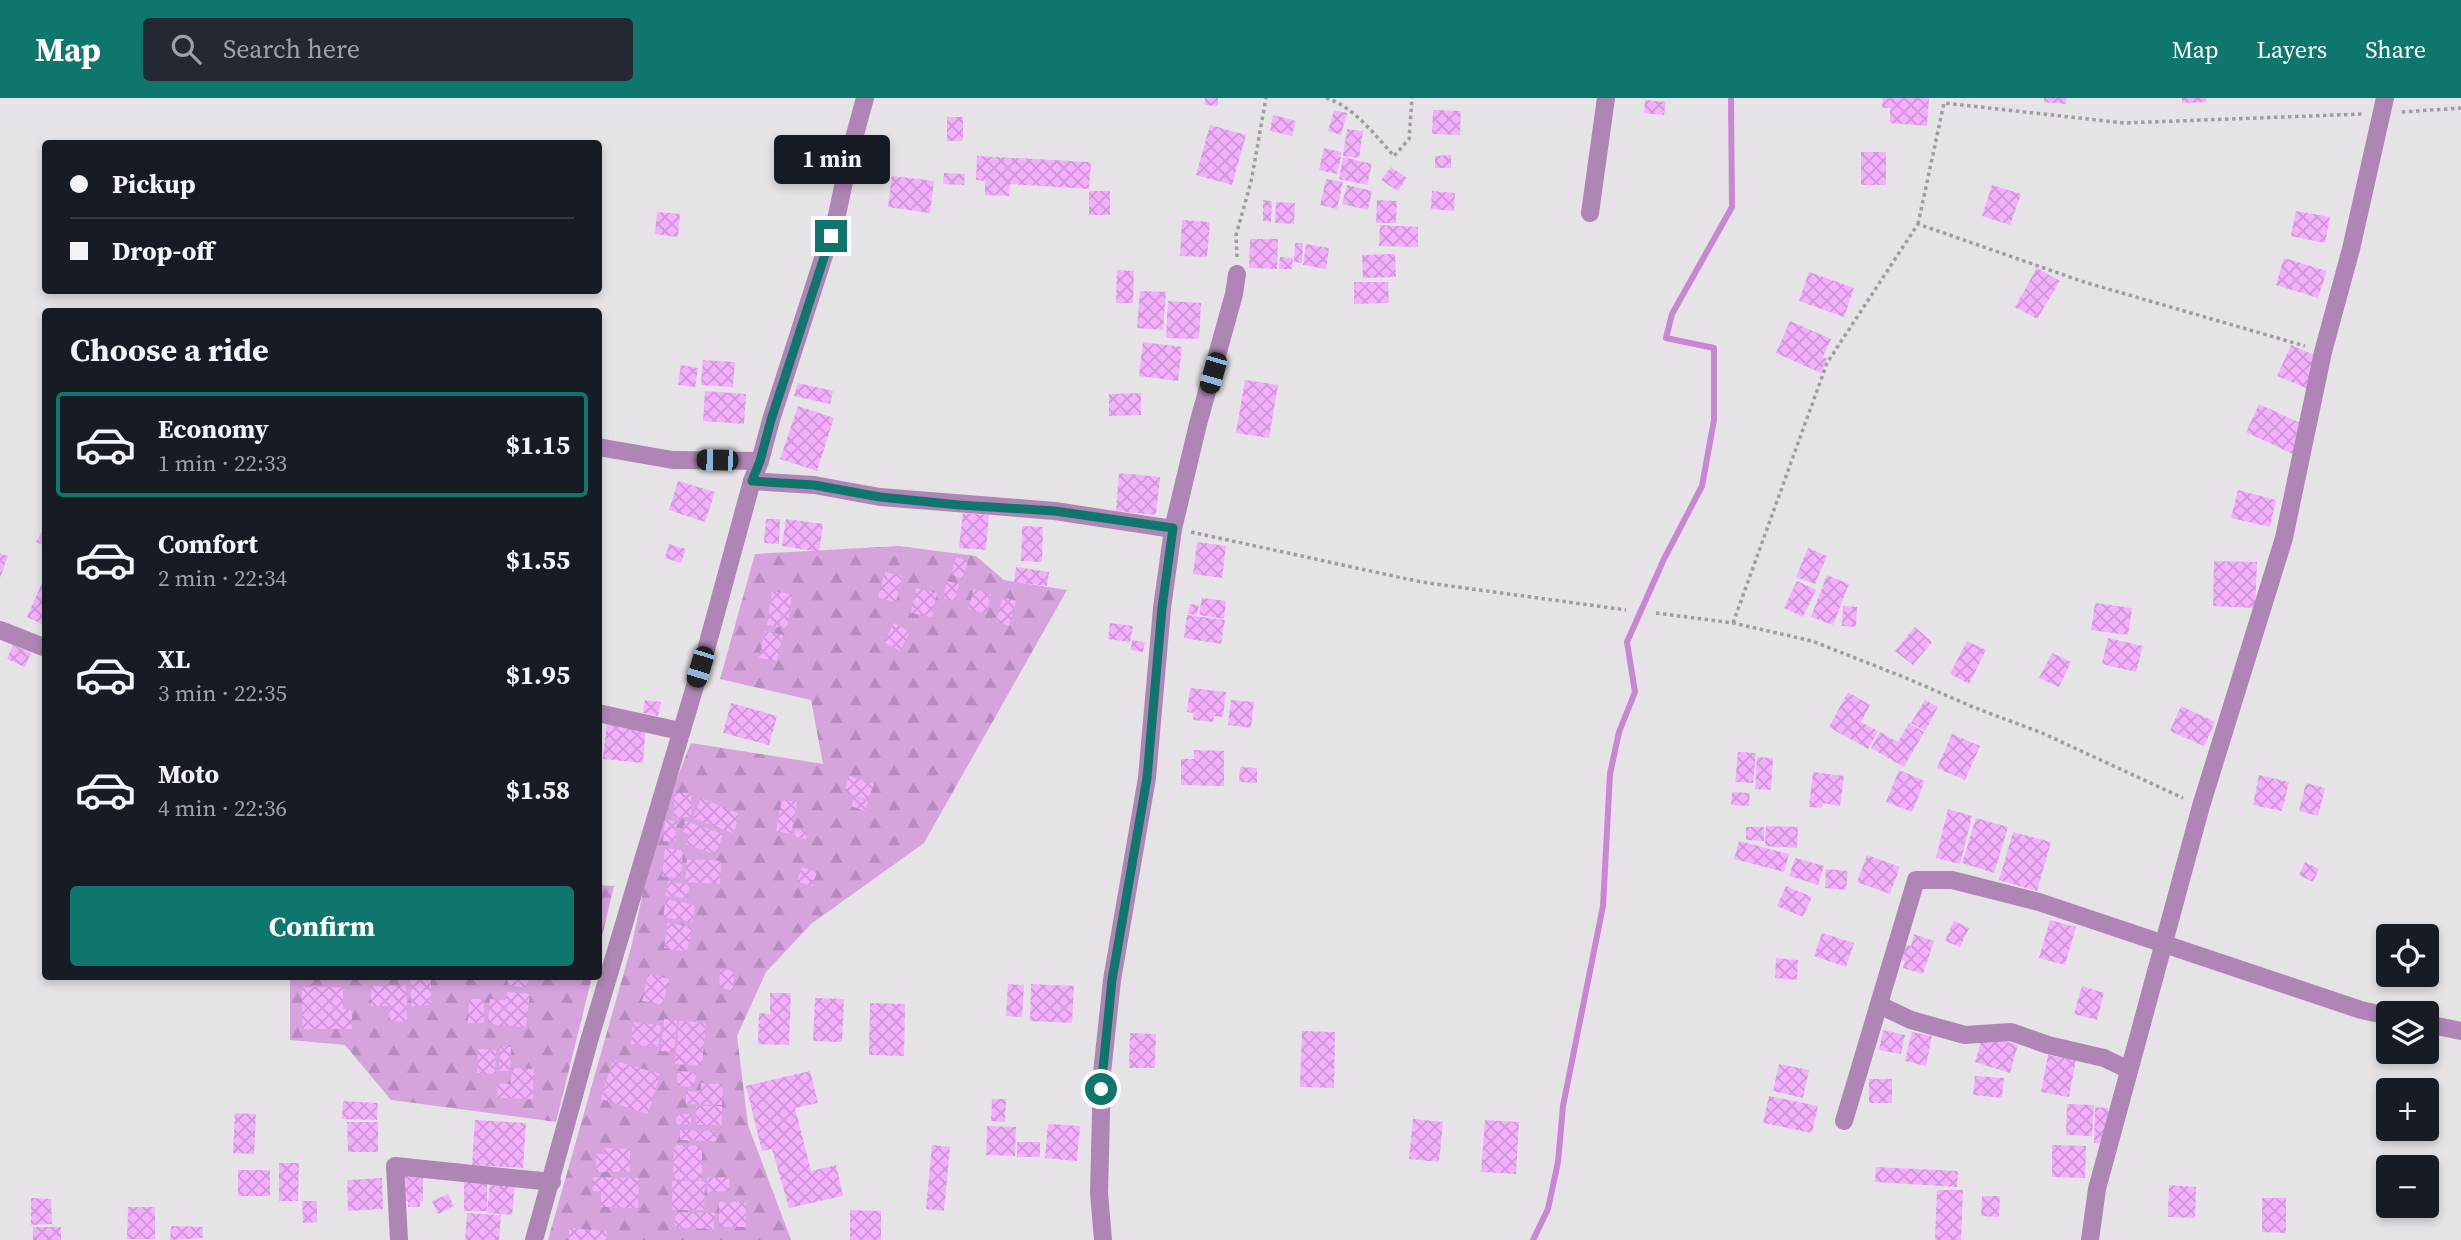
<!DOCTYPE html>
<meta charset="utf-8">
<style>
body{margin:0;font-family:"Source Serif 4",serif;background:#242831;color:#f1f3f6;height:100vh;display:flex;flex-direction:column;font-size:26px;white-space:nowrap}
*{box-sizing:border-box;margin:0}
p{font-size:23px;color:#9ea1a6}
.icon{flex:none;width:38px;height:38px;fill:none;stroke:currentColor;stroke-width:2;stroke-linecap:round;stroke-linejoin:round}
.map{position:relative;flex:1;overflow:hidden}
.sheet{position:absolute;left:42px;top:210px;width:560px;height:672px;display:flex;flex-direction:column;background:#171b24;border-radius:7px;box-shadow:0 4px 10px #0003}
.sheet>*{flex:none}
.guide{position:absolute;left:42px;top:42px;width:560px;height:154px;border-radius:7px;box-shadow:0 4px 10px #0003;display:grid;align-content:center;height:154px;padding:0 28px;background:#171b24}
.buttons{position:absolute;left:2376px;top:826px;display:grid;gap:14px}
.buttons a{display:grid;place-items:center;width:63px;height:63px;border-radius:7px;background:#171b24;box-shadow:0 4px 10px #0003;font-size:35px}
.end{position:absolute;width:32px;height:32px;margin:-16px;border:9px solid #0f766e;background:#fff;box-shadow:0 0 0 4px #fff}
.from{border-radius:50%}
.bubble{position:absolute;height:49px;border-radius:7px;background:#171b24;box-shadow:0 4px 10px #0003;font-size:23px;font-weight:700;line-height:49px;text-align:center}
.car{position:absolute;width:21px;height:42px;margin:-21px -10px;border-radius:9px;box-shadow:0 0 5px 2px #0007;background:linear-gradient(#222 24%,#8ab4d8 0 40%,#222 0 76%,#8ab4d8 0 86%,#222 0)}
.guide b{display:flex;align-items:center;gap:24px;height:66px;font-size:26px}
.guide b+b{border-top:2px solid #363941}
.guide i{width:18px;height:18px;background:#f1f3f6}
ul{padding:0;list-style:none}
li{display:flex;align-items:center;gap:21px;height:105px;margin:0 14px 10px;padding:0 14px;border:4px solid transparent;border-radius:7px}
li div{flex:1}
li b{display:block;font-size:26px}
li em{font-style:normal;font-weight:700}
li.current{border-color:#0f766e}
li>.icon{width:63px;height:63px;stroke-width:1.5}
h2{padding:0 28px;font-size:32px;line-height:84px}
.cta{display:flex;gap:14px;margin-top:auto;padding:14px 28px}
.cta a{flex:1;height:80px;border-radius:7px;background:#0f766e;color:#fff;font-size:28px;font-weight:700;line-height:80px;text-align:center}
header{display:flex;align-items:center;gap:42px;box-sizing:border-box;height:98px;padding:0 35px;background:#0f766e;color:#fff}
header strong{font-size:33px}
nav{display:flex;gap:38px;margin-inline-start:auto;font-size:24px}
.search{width:490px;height:63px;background:#242831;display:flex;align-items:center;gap:18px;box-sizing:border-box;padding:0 24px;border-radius:7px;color:#9ea1a6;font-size:26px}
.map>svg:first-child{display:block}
.forest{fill:url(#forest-firs)}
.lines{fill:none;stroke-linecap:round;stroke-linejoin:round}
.stream{stroke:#c887d2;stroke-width:6}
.building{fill:url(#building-cross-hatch)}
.path{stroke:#a09da0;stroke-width:3.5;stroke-dasharray:3.5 3.5;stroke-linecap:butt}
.minor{stroke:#af85b5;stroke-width:18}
.route{stroke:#0f766e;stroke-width:9}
</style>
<header>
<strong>Map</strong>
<div class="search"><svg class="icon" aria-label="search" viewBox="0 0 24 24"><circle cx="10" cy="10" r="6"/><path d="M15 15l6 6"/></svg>Search here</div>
<nav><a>Map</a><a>Layers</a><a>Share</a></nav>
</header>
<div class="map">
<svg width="2461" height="1142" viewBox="0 0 2461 1142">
<defs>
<pattern id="forest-firs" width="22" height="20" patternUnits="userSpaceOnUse" patternTransform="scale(1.75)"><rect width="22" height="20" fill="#d6a3dd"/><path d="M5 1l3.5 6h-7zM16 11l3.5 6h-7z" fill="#b78bbd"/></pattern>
<pattern id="building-cross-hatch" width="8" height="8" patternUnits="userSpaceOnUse" patternTransform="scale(1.75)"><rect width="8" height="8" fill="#f3affd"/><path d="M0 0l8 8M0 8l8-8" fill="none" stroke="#cf95d8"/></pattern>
</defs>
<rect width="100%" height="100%" fill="#e6e3e7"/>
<g class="forest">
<polygon points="899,448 976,458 1004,482 1067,492 924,745 811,826 766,874 737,938 748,1027 791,1142 548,1142 632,846 656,732 691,645 823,666 811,602 720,581 755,456"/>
<polygon points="599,787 614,788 599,851 598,787"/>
<polygon points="290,879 592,879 556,1024 391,1002 345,947 290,942"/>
</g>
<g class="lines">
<polyline class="stream" points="1533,1142 1548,1111 1558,1064 1563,1008 1603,808 1610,676 1619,634 1635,594 1627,544 1664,461 1702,388 1714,322 1714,250 1666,240 1672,216 1732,109 1731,0"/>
</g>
<g class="building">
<polygon points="1205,0 1218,0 1218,8 1205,7"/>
<polygon points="1883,0 1929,0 1927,28 1890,25 1890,10 1882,10"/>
<polygon points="2044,0 2066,0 2066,6 2044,4"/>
<polygon points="2182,0 2206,0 2206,4 2182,5"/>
<polygon points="1645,2 1666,4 1664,17 1644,15"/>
<polygon points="1334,12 1347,15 1341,37 1328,33"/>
<polygon points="1433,12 1461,13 1460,37 1432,36"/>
<polygon points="1273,17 1296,23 1292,38 1270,33"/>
<rect x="947" y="19" width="16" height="24"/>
<polygon points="1210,27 1246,37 1232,87 1196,77"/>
<polygon points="1347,31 1363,33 1359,60 1343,58"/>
<polygon points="1324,50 1341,54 1341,58 1336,57 1341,59 1337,76 1319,72"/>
<rect x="1861" y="54" width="25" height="33"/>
<polygon points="1451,57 1451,70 1435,70 1435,58"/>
<polygon points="977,58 1091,64 1089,91 1010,86 1009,98 985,97 985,83 976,82"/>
<polygon points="1343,59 1372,66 1367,87 1339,81"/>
<polygon points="1391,69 1407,80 1398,93 1381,82"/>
<polygon points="944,75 965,76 964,87 943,86"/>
<polygon points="892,78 934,83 930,115 888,109"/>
<polygon points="1326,81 1343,84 1337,111 1320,107"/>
<polygon points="1347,87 1372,93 1368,112 1342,106"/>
<polygon points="1992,87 2021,96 2010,127 1982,118"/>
<rect x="1089" y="93" width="21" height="24"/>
<polygon points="1432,93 1455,95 1454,113 1431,111"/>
<polygon points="1263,102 1272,103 1271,124 1263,123"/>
<polygon points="1377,102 1397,103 1396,125 1376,125"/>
<polygon points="1276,104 1295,105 1294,126 1275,125"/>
<polygon points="2296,113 2330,119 2325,145 2291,138"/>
<polygon points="657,114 680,116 678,139 655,136"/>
<polygon points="1182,122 1210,124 1207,159 1180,158"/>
<polygon points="1380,127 1418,129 1418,149 1379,148"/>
<polygon points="1250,141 1278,141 1277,171 1249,170"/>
<polygon points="1295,145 1303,145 1302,165 1294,164"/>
<polygon points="1306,146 1329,150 1326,171 1303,167"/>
<polygon points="1395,156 1396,179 1363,180 1362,157"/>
<polygon points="1280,159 1293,160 1292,171 1279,171"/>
<polygon points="2284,160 2327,173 2318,200 2276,187"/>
<polygon points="2037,170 2060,183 2037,221 2015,209"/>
<polygon points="1117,172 1134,173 1133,205 1116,205"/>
<polygon points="1809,174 1854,190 1844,219 1799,203"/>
<polygon points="1354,184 1388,184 1389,205 1354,206"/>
<polygon points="1140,193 1166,194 1163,232 1137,230"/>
<polygon points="1168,203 1201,205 1199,241 1166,240"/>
<polygon points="1790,223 1831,241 1823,259 1827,261 1821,275 1776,255"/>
<polygon points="1143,244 1182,249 1178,283 1139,278"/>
<polygon points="2291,247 2326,262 2313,293 2277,278"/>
<polygon points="703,262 735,264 733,289 701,287"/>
<polygon points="681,267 698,270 695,289 678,287"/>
<polygon points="1245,282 1278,287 1269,340 1236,335"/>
<polygon points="798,285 833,293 830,306 794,298"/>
<polygon points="705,293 746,296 744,326 703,323"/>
<polygon points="1141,295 1141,317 1109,318 1109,296"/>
<polygon points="2259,306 2311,330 2297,358 2246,334"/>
<polygon points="798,308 834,320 817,373 780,361"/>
<polygon points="1119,375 1160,379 1156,417 1116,413"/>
<polygon points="678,383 715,394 705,424 669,412"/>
<polygon points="2238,392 2276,402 2270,429 2231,420"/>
<polygon points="963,415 989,417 986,452 959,450"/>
<polygon points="766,421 780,421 779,446 764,445"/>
<polygon points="786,421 823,426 819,454 782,448"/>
<polygon points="46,427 46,448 36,444"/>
<polygon points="1022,428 1043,429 1042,464 1021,463"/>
<polygon points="1197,444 1226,448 1222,480 1193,476"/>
<polygon points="669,446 686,451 681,465 665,460"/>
<polygon points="1808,450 1827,458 1815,486 1796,479"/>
<polygon points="0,455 8,458 0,480"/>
<polygon points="956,459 968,463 963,481 951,477"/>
<polygon points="2214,463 2257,464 2255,510 2213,508"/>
<polygon points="1016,469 1049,474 1047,488 1014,484"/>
<polygon points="885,474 902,478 896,504 878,500"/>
<polygon points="46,476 46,528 27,519"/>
<polygon points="1827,477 1849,486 1833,527 1811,519"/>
<polygon points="947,483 959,486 955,503 943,500"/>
<polygon points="1797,483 1816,492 1803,519 1784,510"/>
<polygon points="916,490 937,495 932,519 911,515"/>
<polygon points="974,491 991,495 986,516 968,511"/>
<polygon points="772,493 792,496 787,530 767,527"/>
<polygon points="1003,499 1016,503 1009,528 996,524"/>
<polygon points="1202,500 1226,503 1224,521 1199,517"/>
<polygon points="2095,505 2132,510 2128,537 2091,532"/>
<polygon points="1190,506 1199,507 1197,517 1188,516"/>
<polygon points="1843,508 1857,509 1856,529 1842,528"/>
<polygon points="1187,517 1225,522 1221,546 1184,540"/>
<polygon points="894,525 910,534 900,553 884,544"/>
<polygon points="1110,525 1133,528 1130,544 1108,541"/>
<polygon points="1915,529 1932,544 1913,567 1895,553"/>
<polygon points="765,533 783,537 777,563 759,560"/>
<polygon points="2108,540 2143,548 2136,574 2102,566"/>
<polygon points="1132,542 1145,544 1143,554 1131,552"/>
<polygon points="1967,543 1986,552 1969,586 1950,576"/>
<polygon points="13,547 31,555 25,569 7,561"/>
<polygon points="2052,555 2071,564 2059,589 2039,580"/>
<polygon points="1190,590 1226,594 1223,619 1214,618 1213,624 1193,622 1194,615 1187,614"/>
<polygon points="1848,594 1870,607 1861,624 1878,633 1868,651 1829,629"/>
<polygon points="645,602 661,604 658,618 643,615"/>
<polygon points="1231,602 1254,604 1251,630 1228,627"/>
<polygon points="1925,602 1938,609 1925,633 1911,625"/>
<polygon points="731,605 777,618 769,647 723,635"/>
<polygon points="2181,608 2215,624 2204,648 2170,633"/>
<polygon points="607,624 646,628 643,665 603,661"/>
<polygon points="1909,625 1924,634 1904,669 1871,650 1880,634 1898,644"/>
<polygon points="1952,636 1980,648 1965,682 1937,670"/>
<polygon points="598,651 602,651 601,679 598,679"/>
<polygon points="1194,652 1224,653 1224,688 1181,687 1181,661 1194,661"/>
<polygon points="1738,654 1756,655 1753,685 1735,684"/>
<polygon points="1757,659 1773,660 1771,692 1755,691"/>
<polygon points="1240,669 1257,670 1257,685 1239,684"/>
<polygon points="1899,672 1925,683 1912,714 1886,704"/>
<polygon points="1813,674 1844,678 1840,708 1823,705 1822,710 1809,709"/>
<polygon points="2259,677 2289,684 2282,713 2253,707"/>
<polygon points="849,678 874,686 868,702 844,694"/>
<polygon points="2306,685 2325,690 2318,718 2299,713"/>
<polygon points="1732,694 1750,695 1749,708 1731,707"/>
<rect x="674" y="695" width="17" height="24"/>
<polygon points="855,699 868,704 865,713 851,708"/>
<polygon points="701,700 740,716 733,735 693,720"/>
<polygon points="782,702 797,704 791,736 776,733"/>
<polygon points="1948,711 1972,718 1960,766 1936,760"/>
<polygon points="1976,720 2008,729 1994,775 1962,765"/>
<polygon points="665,722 676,723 675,744 663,743"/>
<polygon points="685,723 723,736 716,757 686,746 689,736 682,733"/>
<polygon points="1766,728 1798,729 1797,750 1765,748"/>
<polygon points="1746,729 1764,729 1764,743 1746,742"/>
<polygon points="795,731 807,733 806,741 794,739"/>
<polygon points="2013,734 2051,744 2037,793 1999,782"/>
<polygon points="1739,743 1789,756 1784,774 1734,761"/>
<polygon points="665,750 683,752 681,780 662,779"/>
<polygon points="1867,757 1900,769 1890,796 1857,784"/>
<polygon points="1795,760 1824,768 1818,787 1789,778"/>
<polygon points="687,761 721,763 720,786 685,784"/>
<polygon points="2305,764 2319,771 2313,784 2299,777"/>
<polygon points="802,769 817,774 813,788 797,784"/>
<polygon points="1826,771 1848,773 1846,792 1825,790"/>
<polygon points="668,783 690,787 687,801 665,798"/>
<polygon points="1786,788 1812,799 1803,819 1777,808"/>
<polygon points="666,801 695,807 692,824 663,819"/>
<polygon points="2050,822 2076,829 2065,867 2039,860"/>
<polygon points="1954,823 1969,830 1960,849 1945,843"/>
<polygon points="668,825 692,829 687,854 664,850"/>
<polygon points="1822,835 1854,845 1846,869 1814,858"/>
<polygon points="1914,836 1934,843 1923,876 1903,870 1905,863 1898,861 1903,846 1911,848"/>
<polygon points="1776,860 1798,862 1797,882 1775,880"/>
<polygon points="720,872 734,872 733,892 719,891"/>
<polygon points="648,876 669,881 663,907 642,903"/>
<polygon points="410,878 431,878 431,907 411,908"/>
<polygon points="508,878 529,878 528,889 507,888"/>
<polygon points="1008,886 1024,887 1022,919 1006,918"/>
<polygon points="1031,886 1074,888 1072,925 1030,923"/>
<polygon points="406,887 407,923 390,924 389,908 371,908 371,888"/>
<polygon points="2082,888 2104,895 2097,922 2074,916"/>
<polygon points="302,889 343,889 343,911 352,911 352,931 302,931"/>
<polygon points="507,894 530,896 526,929 488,926 490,901 506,902"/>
<polygon points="770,895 791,895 789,947 758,946 759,915 770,916"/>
<polygon points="815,900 844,901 842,944 813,943"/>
<polygon points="469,901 484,901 484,925 468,925"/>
<polygon points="870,905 905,906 904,958 869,957"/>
<polygon points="664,921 677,922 674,954 661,953"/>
<polygon points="679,923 706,925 702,968 675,966"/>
<polygon points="633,924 661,927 658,949 631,947"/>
<polygon points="1883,932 1905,937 1901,956 1879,952"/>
<polygon points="1302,933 1335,934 1334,990 1300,989"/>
<polygon points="1912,934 1932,938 1926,968 1905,963"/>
<polygon points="1130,935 1156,936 1155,970 1129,970"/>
<polygon points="1983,937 2018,947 2010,975 1975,964"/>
<polygon points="500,949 511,949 510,973 499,973"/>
<polygon points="478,951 496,952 495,976 477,975"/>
<polygon points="2048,957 2076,962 2069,999 2041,994"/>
<polygon points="613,962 660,976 648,1016 601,1001"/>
<polygon points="1779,966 1809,972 1803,1000 1773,993"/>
<polygon points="512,970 534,971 533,1001 497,1000 498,985 511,986"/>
<polygon points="677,973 696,974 695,989 677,988"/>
<polygon points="810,973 818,1005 795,1010 811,1073 836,1067 843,1098 789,1110 772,1051 762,1053 746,988"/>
<polygon points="1975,978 2004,980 2002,1000 1973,997"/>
<rect x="1869" y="981" width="23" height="24"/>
<polygon points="701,985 723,986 722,1007 686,1006 686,993 701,994"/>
<polygon points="1769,998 1818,1008 1812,1035 1763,1025"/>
<polygon points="992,1001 1006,1001 1005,1024 991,1023"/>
<polygon points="343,1003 378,1005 377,1022 342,1021"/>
<polygon points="2067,1006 2094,1007 2092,1038 2066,1037"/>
<rect x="696" y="1008" width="26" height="19"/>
<polygon points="2095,1009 2108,1010 2107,1046 2094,1045"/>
<polygon points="235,1015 256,1016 254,1056 233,1055"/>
<polygon points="676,1016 691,1016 691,1026 676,1027"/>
<polygon points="1413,1021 1443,1024 1439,1064 1409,1061"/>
<polygon points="475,1022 526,1025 523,1070 472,1067"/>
<polygon points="1485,1022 1519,1024 1516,1076 1481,1074"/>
<polygon points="347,1024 378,1024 378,1054 348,1054"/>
<polygon points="1048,1026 1080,1028 1077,1063 1045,1060"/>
<polygon points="987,1028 1016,1029 1015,1058 986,1057"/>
<polygon points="680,1032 717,1033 716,1043 680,1042"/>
<rect x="1017" y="1044" width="23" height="15"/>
<polygon points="674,1047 702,1048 702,1082 673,1081"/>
<polygon points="932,1047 950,1049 944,1113 926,1111"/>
<polygon points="2052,1047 2086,1048 2085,1080 2052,1079"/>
<polygon points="605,1050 630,1051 630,1074 596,1074 596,1056 605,1056"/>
<polygon points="279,1065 299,1065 298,1103 279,1103"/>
<polygon points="1876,1069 1958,1073 1957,1089 1875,1084"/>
<rect x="238" y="1072" width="32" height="26"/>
<polygon points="404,1077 423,1077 423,1103 420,1103 420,1109 408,1109 408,1103 404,1103"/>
<polygon points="593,1079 639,1080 638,1110 601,1109 601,1093 593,1093"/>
<polygon points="729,1079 730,1093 708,1094 707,1080"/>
<polygon points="382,1080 383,1111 348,1113 347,1082"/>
<polygon points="464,1080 487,1081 487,1113 464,1113"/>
<polygon points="490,1083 515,1085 512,1117 487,1115"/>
<polygon points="672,1083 705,1083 704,1112 672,1112"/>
<polygon points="2169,1087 2196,1089 2195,1120 2168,1119"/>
<polygon points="1937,1092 1963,1092 1961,1142 1935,1142"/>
<polygon points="448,1096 454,1108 438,1116 432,1103"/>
<polygon points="1982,1098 2000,1098 1999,1119 1981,1118"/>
<polygon points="31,1100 51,1101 52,1126 31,1127"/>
<polygon points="2262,1100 2286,1100 2286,1135 2262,1134"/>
<polygon points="302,1103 317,1103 317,1124 303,1125"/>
<rect x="719" y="1104" width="27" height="25"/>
<polygon points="128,1109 155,1109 155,1141 127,1141"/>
<polygon points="850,1112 881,1113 881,1142 850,1142"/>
<polygon points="675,1114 715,1115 714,1131 675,1130"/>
<polygon points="467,1115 501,1117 499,1142 465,1142"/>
<polygon points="171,1128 203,1129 203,1140 170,1142"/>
<rect x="33" y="1129" width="28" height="13"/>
<polygon points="569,1130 607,1133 606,1142 569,1142"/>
</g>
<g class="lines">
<g class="path">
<path d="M1326,0C1353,8 1375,37 1394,58L1409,41L1412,0"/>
<polyline points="2402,14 2461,10"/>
<polyline points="1918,126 1944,5 2124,25 2363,16"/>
<polyline points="1237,159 1236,137 1251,84 1266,0"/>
<polyline points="1191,434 1421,484 1626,512"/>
<polyline points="1656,515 1733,525 1812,543 1906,580 1973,609 2042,635 2183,700"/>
<polyline points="1733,525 1827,265 1918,126 2084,184 2305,248"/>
</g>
<g class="minor">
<polyline points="1590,115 1606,0"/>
<polyline points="598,349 673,362 760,363"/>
<polyline points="752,383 814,387 880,399 1055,413 1173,431"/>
<polyline points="0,532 46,550"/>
<polyline points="598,615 680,633"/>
<polyline points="1879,907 1911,922 1965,937 2011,934 2048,947 2104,960 2129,972"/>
<polyline points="2427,926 2461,933"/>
<polyline points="1844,1023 1916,782 1952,782 2039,804 2361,912 2389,918"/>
<polyline points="399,1142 395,1068 552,1084"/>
<polyline points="534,1142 589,943 707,548 752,383 760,363 771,322 837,117 850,55 865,0"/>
<polyline points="1103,1142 1099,1095 1102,975 1112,882 1147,680 1162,510 1173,431 1198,326 1234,196 1237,176"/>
<polyline points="2090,1142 2097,1091 2201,708 2284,440 2323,254 2351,151 2385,0"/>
</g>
</g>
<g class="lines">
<polyline class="route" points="831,138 771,322 760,363 752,383 814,387 880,399 959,407 1055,413 1173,430 1162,510 1147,680 1112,882 1101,991"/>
</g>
</svg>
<div class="buttons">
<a><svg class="icon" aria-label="locate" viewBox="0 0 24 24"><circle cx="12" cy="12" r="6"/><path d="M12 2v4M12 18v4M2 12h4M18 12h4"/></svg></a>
<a><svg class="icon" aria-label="layers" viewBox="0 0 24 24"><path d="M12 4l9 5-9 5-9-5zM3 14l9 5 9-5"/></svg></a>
<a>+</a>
<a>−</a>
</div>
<i class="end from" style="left:1101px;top:991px"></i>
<i class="end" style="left:831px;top:138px"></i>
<div class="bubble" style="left:774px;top:37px;width:116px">1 min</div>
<i class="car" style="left:1213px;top:275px;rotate:196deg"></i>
<i class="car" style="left:717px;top:362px;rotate:271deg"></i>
<i class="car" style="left:700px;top:569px;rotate:197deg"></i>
<div class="guide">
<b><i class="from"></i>Pickup</b>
<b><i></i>Drop-off</b>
</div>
<section class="sheet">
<h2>Choose a ride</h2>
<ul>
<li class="current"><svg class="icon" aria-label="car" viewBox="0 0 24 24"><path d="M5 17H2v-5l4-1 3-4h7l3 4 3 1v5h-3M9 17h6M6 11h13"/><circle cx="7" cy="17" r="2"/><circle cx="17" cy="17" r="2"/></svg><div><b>Economy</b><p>1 min · 22:33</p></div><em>$1.15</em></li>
<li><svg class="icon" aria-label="car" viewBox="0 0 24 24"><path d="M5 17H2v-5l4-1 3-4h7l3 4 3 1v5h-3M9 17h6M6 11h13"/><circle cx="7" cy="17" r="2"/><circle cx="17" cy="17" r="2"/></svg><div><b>Comfort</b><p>2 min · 22:34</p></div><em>$1.55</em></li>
<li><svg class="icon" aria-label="car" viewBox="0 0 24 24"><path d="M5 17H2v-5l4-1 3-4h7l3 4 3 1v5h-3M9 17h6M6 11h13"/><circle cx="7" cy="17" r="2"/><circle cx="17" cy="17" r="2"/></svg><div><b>XL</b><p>3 min · 22:35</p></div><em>$1.95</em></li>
<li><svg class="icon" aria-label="car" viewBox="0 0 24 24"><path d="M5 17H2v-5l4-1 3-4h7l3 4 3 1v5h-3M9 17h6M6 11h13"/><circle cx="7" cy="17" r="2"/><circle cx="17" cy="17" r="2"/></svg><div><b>Moto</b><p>4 min · 22:36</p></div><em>$1.58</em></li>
</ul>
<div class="cta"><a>Confirm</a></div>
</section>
</div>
